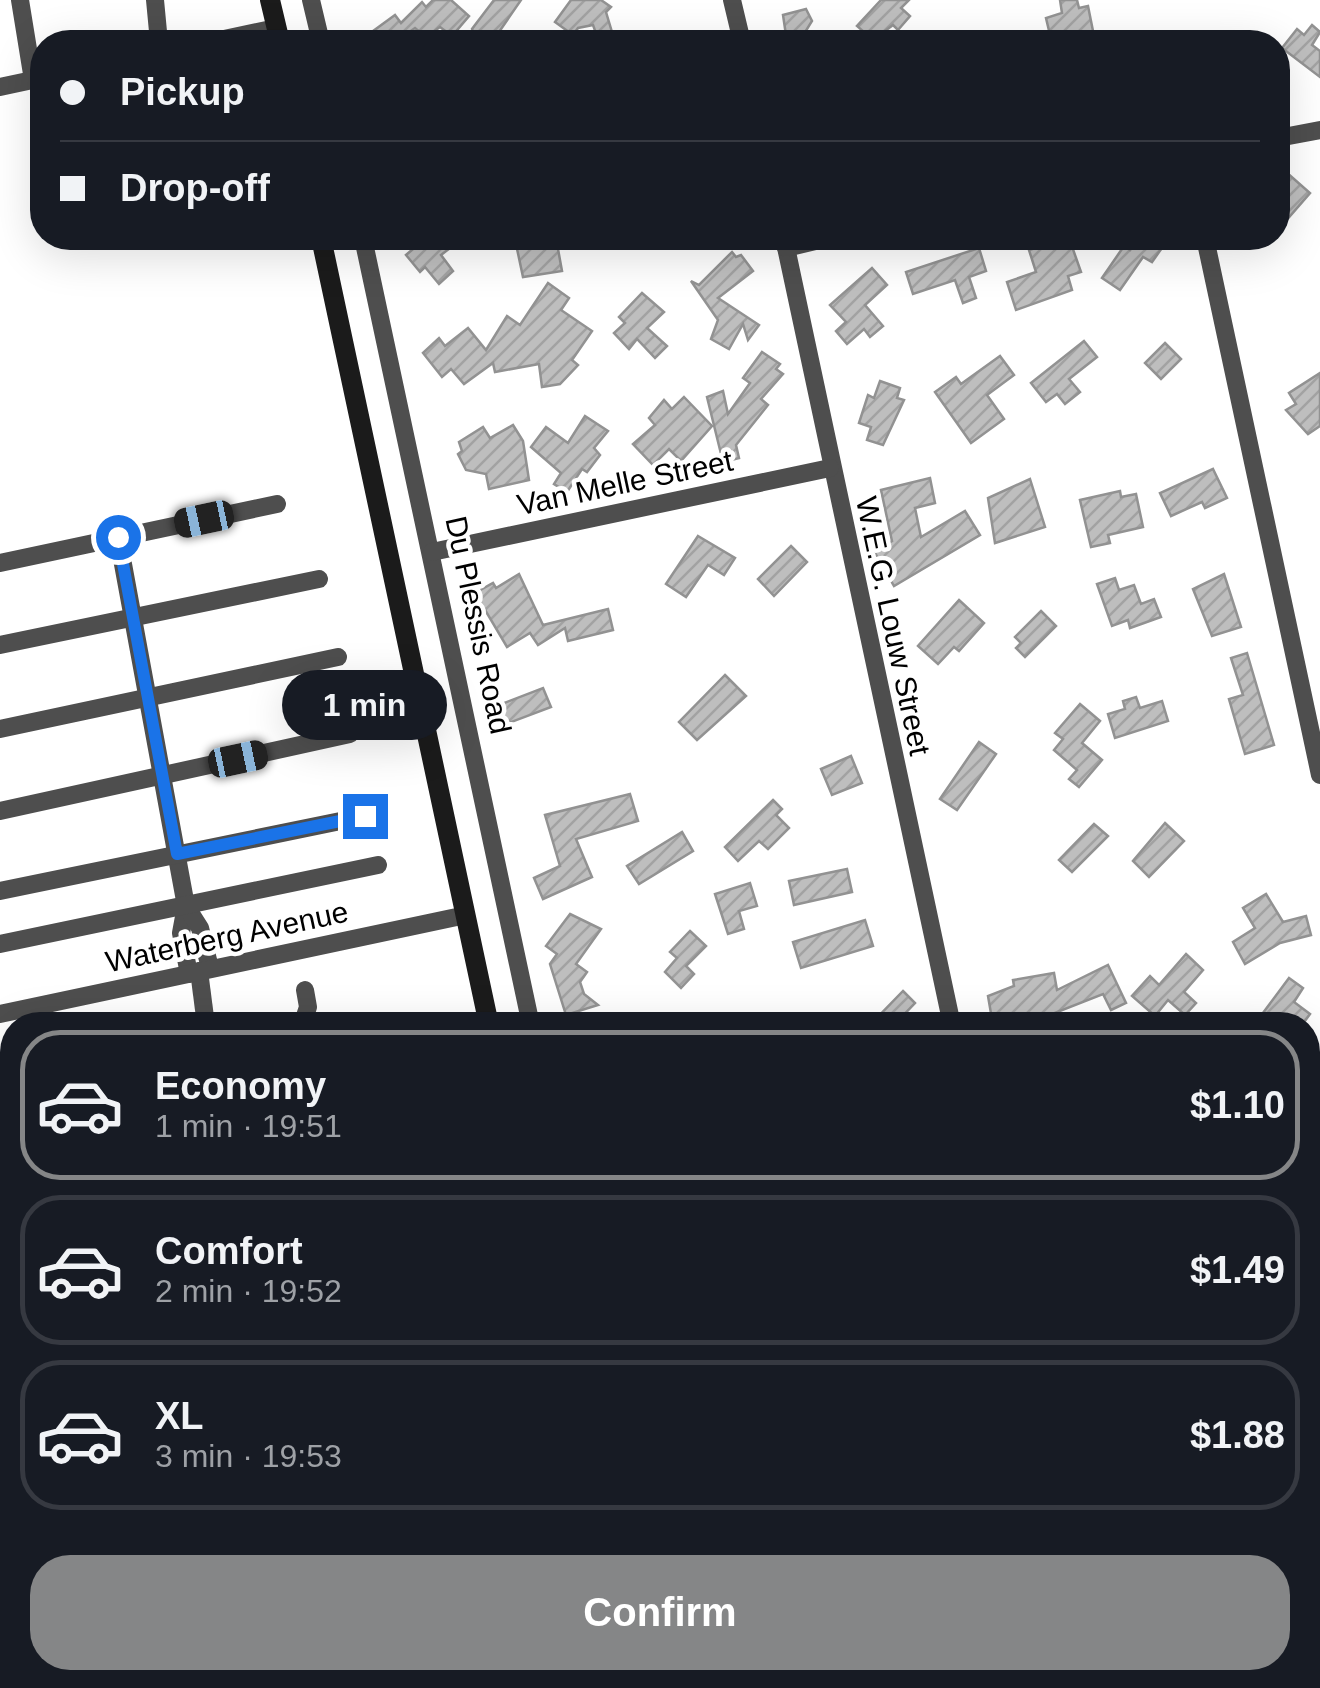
<!DOCTYPE html>
<meta charset="utf-8">
<style>
body{margin:0;font-family:Helvetica,sans-serif;background:#242831;color:#f1f3f6;height:100vh;display:flex;flex-direction:column;font-size:38px;white-space:nowrap}
*{box-sizing:border-box;margin:0}
p{font-size:32px;color:#9ea1a6}
.icon{flex:none;width:55px;height:55px;fill:none;stroke:currentColor;stroke-width:2;stroke-linecap:round;stroke-linejoin:round}
.map{position:relative;flex:1;overflow:hidden}
.side{position:absolute;left:0px;top:1012px;width:1320px;height:678px;display:flex;flex-direction:column;background:#171b24;border-radius:40px 40px 0 0;box-shadow:0 10px 40px #0002}
.side>*{flex:none}
.guide{position:absolute;left:30px;top:30px;width:1260px;height:220px;border-radius:40px;box-shadow:0 10px 40px #0002;display:grid;align-content:center;height:220px;padding:0 30px;background:#171b24}
.end{position:absolute;width:45px;height:45px;margin:-22px;border:12px solid #1a73e8;background:#fff;box-shadow:0 0 0 5px #fff}
.from{border-radius:50%}
.bubble{position:absolute;height:70px;border-radius:35px;background:#171b24;box-shadow:0 10px 40px #0002;font-size:32px;font-weight:700;line-height:70px;text-align:center}
.car{position:absolute;width:30px;height:60px;margin:-30px -15px;border-radius:12px;box-shadow:0 0 8px 2px #0007;background:linear-gradient(#222 24%,#8ab4d8 0 40%,#222 0 76%,#8ab4d8 0 86%,#222 0)}
.guide b{display:flex;align-items:center;gap:35px;height:95px;font-size:38px}
.guide b+b{border-top:2px solid #363941}
.guide i{width:25px;height:25px;background:#f1f3f6}
ul{padding:18px 0 0;list-style:none}
li{display:flex;align-items:center;gap:30px;height:150px;margin:0 20px 15px;padding:0 10px;border:5px solid #363941;border-radius:40px}
li div{flex:1}
li b{display:block;font-size:38px}
li em{font-style:normal;font-weight:700}
li.active{border-color:#858687}
li>.icon{width:90px;height:90px;stroke-width:1.5}
.action{display:flex;gap:20px;margin-top:auto;padding:20px 30px}
.action a{flex:1;height:115px;border-radius:40px;background:#858687;color:#fff;font-size:40px;font-weight:700;line-height:115px;text-align:center}
.map>svg:first-child{display:block}
.building{fill:url(#building-hatch);stroke:#929292;stroke-width:2.5}
.lines{fill:none;stroke-linecap:round;stroke-linejoin:round}
.street{stroke:#4e4e4e;stroke-width:18}
.secondary{stroke:#1b1b1b;stroke-width:20}
.route{stroke:#1a73e8;stroke-width:12}
.labels{text-anchor:middle;stroke-width:9;stroke-linejoin:round;paint-order:stroke}
.street-label{font-size:30px;fill:#000;stroke:#fff}
</style>
<div class="map">
<svg width="1320" height="1688" viewBox="0 0 1320 1688">
<defs>
<pattern id="building-hatch" width="6" height="6" patternUnits="userSpaceOnUse" patternTransform="scale(2.5)"><rect width="6" height="6" fill="#bebebe"/><path d="M-1 1l2-2M0 6l6-6M5 7l2-2" fill="none" stroke="#a2a2a2"/></pattern>
</defs>
<rect width="100%" height="100%" fill="#fff"/>
<g class="building">
<polygon points="433,0 451,0 469,16 452,36 440,27 426,37 415,28 395,42 358,42 395,15 401,23 422,2 426,7"/>
<polygon points="494,0 521,0 499,32 502,42 477,42 472,29"/>
<polygon points="571,0 601,0 611,7 606,12 612,32 597,36 593,25 578,28 573,35 555,22"/>
<polygon points="881,0 909,0 901,8 910,16 898,30 893,25 873,40 857,26"/>
<polygon points="1060,0 1077,0 1079,8 1088,6 1093,31 1051,39 1046,18 1062,13"/>
<polygon points="806,9 812,21 799,42 787,42 783,15"/>
<polygon points="1312,25 1320,32 1312,45 1320,51 1320,77 1282,48 1297,29 1304,35"/>
<polygon points="1286,172 1310,193 1278,230 1278,182"/>
<polygon points="426,238 463,238 441,255 453,271 439,284 425,267 420,272 406,255"/>
<polygon points="521,238 556,238 562,271 523,277 516,244"/>
<polygon points="1069,238 1081,272 1068,276 1072,290 1016,310 1007,282 1036,272 1029,250"/>
<polygon points="1139,238 1169,238 1152,262 1143,257 1120,290 1102,278 1124,246 1130,250"/>
<polygon points="979,248 986,271 969,277 976,298 963,303 955,280 913,294 906,272"/>
<polygon points="732,252 736,257 741,255 753,271 718,298 759,325 748,340 743,324 729,349 711,339 718,320 691,281 699,285"/>
<polygon points="872,268 887,285 865,305 883,326 870,337 864,329 847,344 836,331 846,322 830,305"/>
<polygon points="548,283 569,298 561,310 592,331 572,360 578,365 560,384 542,387 539,364 495,372 493,363 464,384 451,369 442,377 423,353 439,338 445,346 468,328 486,350 507,316 520,325"/>
<polygon points="642,293 664,312 647,328 667,346 655,358 637,339 629,349 614,333 625,323 619,317"/>
<polygon points="1084,341 1097,357 1069,379 1080,392 1065,404 1057,394 1046,402 1031,383"/>
<polygon points="1165,343 1181,359 1161,379 1145,363"/>
<polygon points="762,352 780,364 776,369 783,374 761,399 768,405 736,445 739,458 723,462 707,397 723,391 728,414 750,383 743,378"/>
<polygon points="1000,356 1014,375 987,395 1004,419 971,443 935,392 956,377 961,384"/>
<polygon points="1320,373 1320,426 1308,434 1286,410 1296,404 1289,393"/>
<polygon points="880,381 900,388 897,398 904,400 883,445 867,440 871,427 859,423 868,395 874,398"/>
<polygon points="684,397 712,426 681,461 669,449 653,465 633,444 655,425 649,418 664,400 672,409"/>
<polygon points="585,416 608,431 594,448 600,455 587,472 582,469 567,492 554,484 561,473 531,447 546,427 568,443"/>
<polygon points="513,425 523,441 529,480 489,489 486,474 466,470 458,454 462,451 459,442 483,427 490,438"/>
<polygon points="1213,469 1227,498 1205,508 1202,502 1171,516 1160,493"/>
<polygon points="930,478 935,503 915,508 921,537 965,511 980,535 894,586 874,551 892,541 881,490"/>
<polygon points="1030,479 1045,527 995,543 988,498"/>
<polygon points="1120,491 1121,497 1136,494 1143,527 1108,535 1110,543 1091,547 1080,500"/>
<polygon points="698,536 735,558 724,575 708,565 686,597 666,584"/>
<polygon points="791,546 807,562 774,596 758,579"/>
<polygon points="519,574 543,625 608,609 613,630 568,641 565,628 538,645 530,633 507,647 475,593 493,583 496,588"/>
<polygon points="1224,574 1241,627 1212,636 1193,589"/>
<polygon points="1115,578 1119,590 1134,585 1141,604 1154,599 1161,617 1130,628 1128,620 1112,626 1097,584"/>
<polygon points="959,600 984,623 959,651 954,647 938,664 918,646"/>
<polygon points="1041,611 1056,626 1025,657 1016,648 1021,643 1015,637"/>
<polygon points="1247,653 1274,745 1245,754 1229,699 1243,695 1231,658"/>
<polygon points="725,675 746,696 697,740 679,722"/>
<polygon points="543,688 551,707 506,724 499,705"/>
<polygon points="1136,697 1140,708 1162,701 1168,721 1115,738 1108,714 1125,709 1123,701"/>
<polygon points="1080,704 1100,721 1082,743 1102,760 1079,787 1069,779 1077,770 1054,750 1063,739 1055,733"/>
<polygon points="979,742 996,754 957,810 940,799"/>
<polygon points="851,756 862,783 832,795 821,769"/>
<polygon points="630,794 638,821 576,839 592,877 543,899 534,878 560,866 545,815"/>
<polygon points="773,800 782,809 776,815 789,828 768,849 759,841 738,861 725,847"/>
<polygon points="1165,823 1184,841 1149,877 1133,861"/>
<polygon points="1094,824 1108,836 1072,872 1059,860"/>
<polygon points="682,832 693,851 639,884 627,866"/>
<polygon points="847,869 852,892 794,905 789,881"/>
<polygon points="750,883 757,906 739,911 744,929 728,934 715,894"/>
<polygon points="1266,894 1283,922 1306,916 1311,935 1280,943 1245,964 1233,942 1255,928 1243,908"/>
<polygon points="570,914 601,929 576,964 587,972 580,982 584,994 598,1005 566,1015 550,964 557,954 546,946"/>
<polygon points="865,920 873,946 801,968 793,942"/>
<polygon points="690,931 706,946 686,966 694,974 681,988 665,972 677,958 670,952"/>
<polygon points="1186,954 1203,970 1184,992 1196,1003 1185,1015 1168,1000 1155,1016 1132,996 1150,976 1159,985"/>
<polygon points="1108,965 1126,1003 1111,1010 1103,994 1052,1014 1054,1025 1037,1025 1036,1017 993,1025 988,996 1014,986 1013,980 1054,973 1057,990"/>
<polygon points="1289,978 1303,988 1294,1002 1310,1014 1302,1025 1254,1025"/>
<polygon points="903,991 915,1003 894,1025 870,1025"/>
</g>
<g class="lines">
<g class="street">
<polyline points="20,0 33,80"/>
<polyline points="155,0 159,42"/>
<polyline points="311,0 321,42"/>
<polyline points="732,0 742,42"/>
<polyline points="210,42 276,28"/>
<polyline points="0,87 42,78"/>
<polyline points="1278,138 1320,130"/>
<polyline points="363,238 531,1025"/>
<polyline points="784,238 952,1025"/>
<polyline points="1205,238 1320,775"/>
<polyline points="786,248 828,238"/>
<polyline points="118,537 186,906 181,933 189,974"/>
<polyline points="432,552 830,468"/>
<polyline points="0,563 277,504"/>
<polyline points="0,645 319,579"/>
<polyline points="0,729 338,657"/>
<polyline points="0,811 350,734"/>
<polyline points="0,891 365,816"/>
<polyline points="186,906 200,928 210,968"/>
<polyline points="0,944 378,865"/>
<polyline points="199,971 206,1025"/>
<polyline points="0,1014 466,915"/>
<polyline points="302,1025 308,1007 305,990"/>
<polyline points="1308,1088 1320,1090"/>
<polyline points="1308,1426 1320,1424"/>
<polyline points="355,1678 357,1688"/>
<polyline points="508,1678 511,1688"/>
<polyline points="671,1678 674,1688"/>
<polyline points="1090,1678 1092,1688"/>
</g>
<g class="secondary">
<polyline points="270,0 280,42"/>
<polyline points="321,238 489,1025"/>
<polyline points="629,1678 631,1688"/>
</g>
</g>
<g class="lines">
<polyline class="route" points="118,537 177,854 365,816"/>
</g>
<g class="labels">
<g class="street-label">
<text transform="translate(625 483) rotate(-12)" y="10">Van Melle Street</text>
<text transform="translate(478 625) rotate(78)" y="10">Du Plessis Road</text>
<text transform="translate(893 626) rotate(78)" y="10">W.E.G. Louw Street</text>
<text transform="translate(227 937) rotate(-12)" y="10">Waterberg Avenue</text>
</g>
</g>
</svg>
<i class="end from" style="left:118px;top:537px"></i>
<i class="end" style="left:365px;top:816px"></i>
<div class="bubble" style="left:282px;top:670px;width:165px">1 min</div>
<i class="car" style="left:204px;top:519px;rotate:258deg"></i>
<i class="car" style="left:238px;top:759px;rotate:78deg"></i>
<div class="guide">
<b><i class="from"></i>Pickup</b>
<b><i></i>Drop-off</b>
</div>
<section class="side">
<ul>
<li class="active"><svg class="icon" aria-label="car" viewBox="0 0 24 24"><path d="M5 17H2v-5l4-1 3-4h7l3 4 3 1v5h-3M9 17h6M6 11h13"/><circle cx="7" cy="17" r="2"/><circle cx="17" cy="17" r="2"/></svg><div><b>Economy</b><p>1 min · 19:51</p></div><em>$1.10</em></li>
<li><svg class="icon" aria-label="car" viewBox="0 0 24 24"><path d="M5 17H2v-5l4-1 3-4h7l3 4 3 1v5h-3M9 17h6M6 11h13"/><circle cx="7" cy="17" r="2"/><circle cx="17" cy="17" r="2"/></svg><div><b>Comfort</b><p>2 min · 19:52</p></div><em>$1.49</em></li>
<li><svg class="icon" aria-label="car" viewBox="0 0 24 24"><path d="M5 17H2v-5l4-1 3-4h7l3 4 3 1v5h-3M9 17h6M6 11h13"/><circle cx="7" cy="17" r="2"/><circle cx="17" cy="17" r="2"/></svg><div><b>XL</b><p>3 min · 19:53</p></div><em>$1.88</em></li>
</ul>
<div class="action"><a>Confirm</a></div>
</section>
</div>
